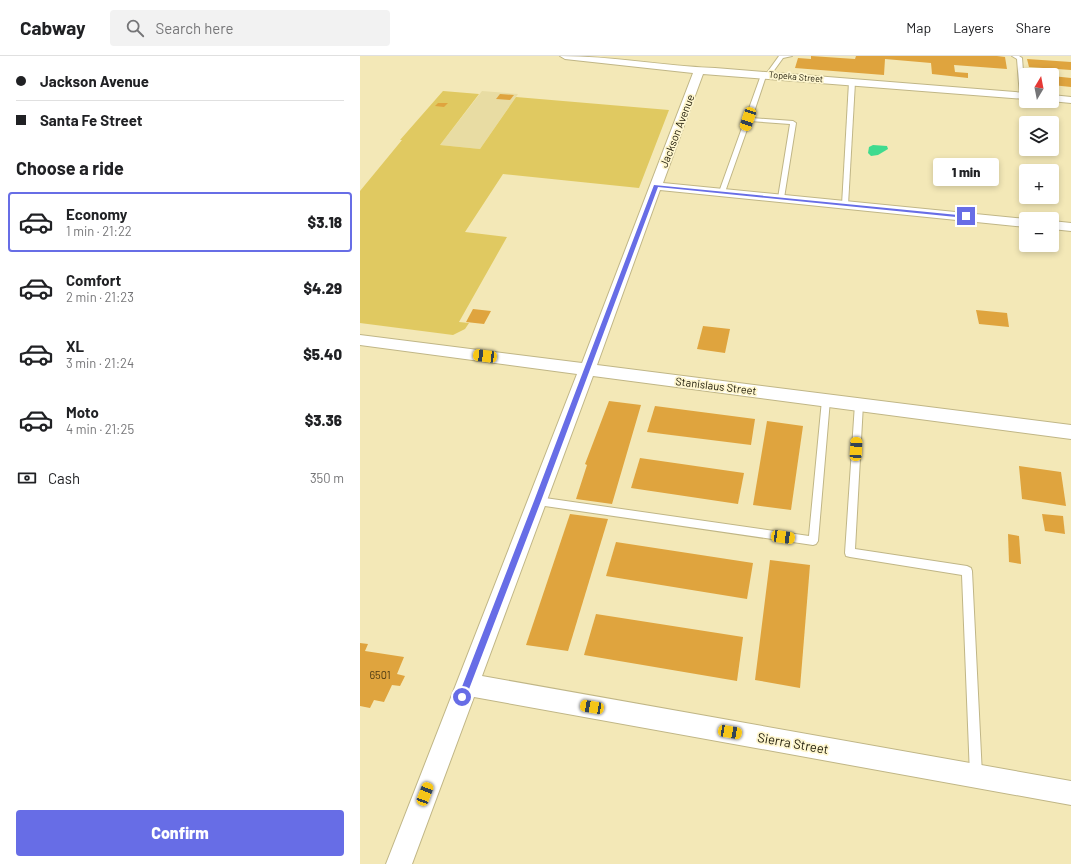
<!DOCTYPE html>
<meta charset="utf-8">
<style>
body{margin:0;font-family:Barlow,sans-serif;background:#f2f2f2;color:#202124;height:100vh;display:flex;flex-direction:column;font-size:15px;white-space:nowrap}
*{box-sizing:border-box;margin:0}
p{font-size:13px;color:#757577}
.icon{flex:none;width:22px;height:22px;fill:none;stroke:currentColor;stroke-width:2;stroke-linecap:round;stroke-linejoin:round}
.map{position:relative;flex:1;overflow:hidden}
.panel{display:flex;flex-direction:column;background:#fff;width:360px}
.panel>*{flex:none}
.hud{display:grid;align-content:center;height:88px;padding:0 16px;background:#fff}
.needle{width:26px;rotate:10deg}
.buttons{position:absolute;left:659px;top:12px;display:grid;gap:8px}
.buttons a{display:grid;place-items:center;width:40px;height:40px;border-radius:4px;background:#fff;box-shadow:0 2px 6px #0003;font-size:20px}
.end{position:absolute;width:18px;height:18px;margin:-9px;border:5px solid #676de6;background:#fff;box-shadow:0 0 0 2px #fff}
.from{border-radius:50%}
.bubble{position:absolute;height:28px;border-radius:4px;background:#fff;box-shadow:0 2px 6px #0003;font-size:13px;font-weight:800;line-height:28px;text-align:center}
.car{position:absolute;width:12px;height:24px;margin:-12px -6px;border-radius:5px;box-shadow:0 0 3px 1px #0007;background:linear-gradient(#f5c518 24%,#345 0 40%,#f5c518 0 76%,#345 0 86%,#f5c518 0)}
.hud b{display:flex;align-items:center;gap:14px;height:38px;font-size:15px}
.hud b+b{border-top:1px solid #e0e0e0}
.hud i{width:10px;height:10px;background:#202124}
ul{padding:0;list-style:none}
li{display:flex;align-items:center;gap:12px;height:60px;margin:0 8px 6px;padding:0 8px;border:2px solid transparent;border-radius:4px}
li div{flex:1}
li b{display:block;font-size:15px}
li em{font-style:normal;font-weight:800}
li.on{border-color:#676de6}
li>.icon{width:36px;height:36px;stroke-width:1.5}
h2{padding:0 16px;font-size:18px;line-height:48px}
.pay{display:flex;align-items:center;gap:10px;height:44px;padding:0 16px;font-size:15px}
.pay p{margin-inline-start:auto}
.cta{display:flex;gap:8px;margin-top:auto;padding:8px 16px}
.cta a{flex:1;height:46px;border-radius:4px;background:#676de6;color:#fff;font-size:16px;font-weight:800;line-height:46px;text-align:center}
header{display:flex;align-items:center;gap:24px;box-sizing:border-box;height:56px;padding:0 20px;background:#fff;border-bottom:1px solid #e0e0e0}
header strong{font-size:19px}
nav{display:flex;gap:22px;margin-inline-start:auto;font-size:14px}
.search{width:280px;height:36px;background:#f2f2f2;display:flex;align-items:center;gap:10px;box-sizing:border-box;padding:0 14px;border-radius:4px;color:#757577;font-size:15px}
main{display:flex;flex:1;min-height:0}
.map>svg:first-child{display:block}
.built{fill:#e8dca3}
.green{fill:#e0c961}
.water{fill:#3fdb8f}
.building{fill:#dfa43e}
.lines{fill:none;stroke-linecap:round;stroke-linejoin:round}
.service-casing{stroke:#c0b686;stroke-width:2}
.minor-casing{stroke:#c0b686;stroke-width:2}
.service{fill:#fff;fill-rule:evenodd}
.minor{fill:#fff;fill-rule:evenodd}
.route{fill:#676de6}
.labels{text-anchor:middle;stroke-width:3.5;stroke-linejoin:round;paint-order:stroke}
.far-street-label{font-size:9px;fill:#1c1806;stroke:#fef6ce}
.street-label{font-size:11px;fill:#1c1806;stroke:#fef6ce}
.near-number-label{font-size:11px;fill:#4d3b14}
.near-street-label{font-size:13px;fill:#1c1806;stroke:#fef6ce}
</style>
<header>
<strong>Cabway</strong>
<div class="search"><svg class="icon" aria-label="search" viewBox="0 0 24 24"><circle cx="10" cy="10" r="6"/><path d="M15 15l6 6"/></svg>Search here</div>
<nav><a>Map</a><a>Layers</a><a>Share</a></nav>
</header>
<main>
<section class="panel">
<div class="hud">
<b><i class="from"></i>Jackson Avenue</b>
<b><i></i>Santa Fe Street</b>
</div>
<h2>Choose a ride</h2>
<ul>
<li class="on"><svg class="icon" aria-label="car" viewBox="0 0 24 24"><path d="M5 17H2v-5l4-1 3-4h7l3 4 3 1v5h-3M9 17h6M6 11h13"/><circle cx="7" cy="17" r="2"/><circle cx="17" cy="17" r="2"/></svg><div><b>Economy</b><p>1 min · 21:22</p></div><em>$3.18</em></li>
<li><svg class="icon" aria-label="car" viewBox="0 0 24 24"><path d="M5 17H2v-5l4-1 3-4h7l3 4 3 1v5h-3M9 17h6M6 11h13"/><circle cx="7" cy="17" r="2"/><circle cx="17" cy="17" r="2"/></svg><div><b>Comfort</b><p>2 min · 21:23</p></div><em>$4.29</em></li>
<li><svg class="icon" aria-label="car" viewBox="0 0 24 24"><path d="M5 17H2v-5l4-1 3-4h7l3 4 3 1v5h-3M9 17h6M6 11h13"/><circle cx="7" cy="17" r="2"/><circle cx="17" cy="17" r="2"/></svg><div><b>XL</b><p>3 min · 21:24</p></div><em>$5.40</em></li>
<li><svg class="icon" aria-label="car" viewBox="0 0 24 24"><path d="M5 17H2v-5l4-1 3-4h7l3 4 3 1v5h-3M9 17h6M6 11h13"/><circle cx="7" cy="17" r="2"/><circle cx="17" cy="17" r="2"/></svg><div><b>Moto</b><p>4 min · 21:25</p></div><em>$3.36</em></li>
</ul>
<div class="pay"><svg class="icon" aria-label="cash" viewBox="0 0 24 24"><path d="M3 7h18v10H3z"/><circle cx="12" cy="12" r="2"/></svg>Cash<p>350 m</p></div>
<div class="cta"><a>Confirm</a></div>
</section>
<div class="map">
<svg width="711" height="808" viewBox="0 0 711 808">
<rect width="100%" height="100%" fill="#f3e8b7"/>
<polygon class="built" points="122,35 158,38 120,93 80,89"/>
<polygon class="green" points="83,35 119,38 80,89 120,93 156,41 309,54 279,132 143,118 105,176 147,181 99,266 109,267 105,273 93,279 0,267 0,135 42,84 40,84"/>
<polygon class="water" points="513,89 527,90 528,93 518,99 511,100 508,97 509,91"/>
<g class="building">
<polygon points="451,0 495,3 496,0 637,0 645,1 647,13 594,9 595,16 608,17 608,22 572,18 571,7 525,3 524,19 435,12 438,2 451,3"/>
<polygon points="667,3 711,6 711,14 669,11"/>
<polygon points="692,20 711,22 711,31 692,29"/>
<polygon points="140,38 154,39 150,44 136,43"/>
<polygon points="78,47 88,47 84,51 75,50"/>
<polygon points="113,253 131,255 124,268 106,266"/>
<polygon points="616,254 647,257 649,271 619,268"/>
<polygon points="343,270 370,273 365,297 337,293"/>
<polygon points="249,345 281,349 252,448 216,443 227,409 225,408"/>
<polygon points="295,350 395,363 391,389 287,376"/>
<polygon points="407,365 443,370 431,454 393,449"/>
<polygon points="280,402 384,417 378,448 271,432"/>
<polygon points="659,410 701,416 706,450 662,443"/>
<polygon points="210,458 248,463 208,595 166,589"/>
<polygon points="682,458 703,460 705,478 685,475"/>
<polygon points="648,478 659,480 661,508 649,506"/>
<polygon points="256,486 393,507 387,543 246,520"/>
<polygon points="410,504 450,509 440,632 395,624"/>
<polygon points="236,558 383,581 377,625 224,599"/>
<polygon points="0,587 8,588 5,595 44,601 37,618 45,620 40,630 32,629 24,646 14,644 10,652 0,650"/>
</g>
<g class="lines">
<g class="service-casing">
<g id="service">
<polygon points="419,0 432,0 423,2 410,20 406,20 392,62 433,65 436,67 424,142 421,144 418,142 430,68 390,65 365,136 360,137 359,136 401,19 406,18"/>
<polygon points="652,0 659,0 662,2 665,41 660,40 657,3"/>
<polygon points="492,24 495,26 488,149 485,151 482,149 489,26"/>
<polygon points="466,341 470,344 458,485 456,488 453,489 178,449 175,448 173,445 175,442 178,441 449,480 462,344"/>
<polygon points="499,345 503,348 495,493 607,510 611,512 612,515 622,719 620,723 616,725 612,723 610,719 602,519 490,501 486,500 485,497 495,348"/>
</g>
</g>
<g class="minor-casing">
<g id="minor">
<path d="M200,0C252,0 303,10 355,12L666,37V43L343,18L303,127L666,163V171L300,134L237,309L711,369V383L233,320L122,620L711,725V749L114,641L52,808H26L217,318L0,289V279L222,307L333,17L205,3Z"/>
<polygon points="692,39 711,41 711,47 691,45"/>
<polygon points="692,165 711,167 711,175 692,173"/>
</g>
</g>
<use href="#service" class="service"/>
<use href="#minor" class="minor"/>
</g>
<polygon class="route" points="294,129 608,160 606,162 298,131 181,445 106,641 102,645 98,641 174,445"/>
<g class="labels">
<g class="far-street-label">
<text transform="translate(436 21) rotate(5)" y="3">Topeka Street</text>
</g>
<g class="street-label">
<text transform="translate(317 75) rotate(-69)" y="4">Jackson Avenue</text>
<text transform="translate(356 330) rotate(7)" y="4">Stanislaus Street</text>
</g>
<g class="near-number-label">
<text x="20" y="623">6501</text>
</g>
<g class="near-street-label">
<text transform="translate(433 687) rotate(10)" y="5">Sierra Street</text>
</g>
</g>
</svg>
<div class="buttons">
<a><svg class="needle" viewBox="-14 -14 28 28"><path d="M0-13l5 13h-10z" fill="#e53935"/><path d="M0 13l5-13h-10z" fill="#757577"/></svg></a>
<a><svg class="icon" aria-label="layers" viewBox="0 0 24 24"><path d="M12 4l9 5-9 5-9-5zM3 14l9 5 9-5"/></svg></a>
<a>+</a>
<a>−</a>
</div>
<i class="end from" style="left:102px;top:641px"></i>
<i class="end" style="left:606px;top:160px"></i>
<div class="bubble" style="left:573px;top:102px;width:66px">1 min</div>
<i class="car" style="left:388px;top:63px;rotate:199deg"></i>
<i class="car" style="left:125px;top:300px;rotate:277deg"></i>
<i class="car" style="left:496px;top:393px;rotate:3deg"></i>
<i class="car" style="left:423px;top:481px;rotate:98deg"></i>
<i class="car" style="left:232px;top:651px;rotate:280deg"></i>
<i class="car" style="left:370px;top:676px;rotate:100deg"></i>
<i class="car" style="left:65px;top:738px;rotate:21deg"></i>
</div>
</main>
